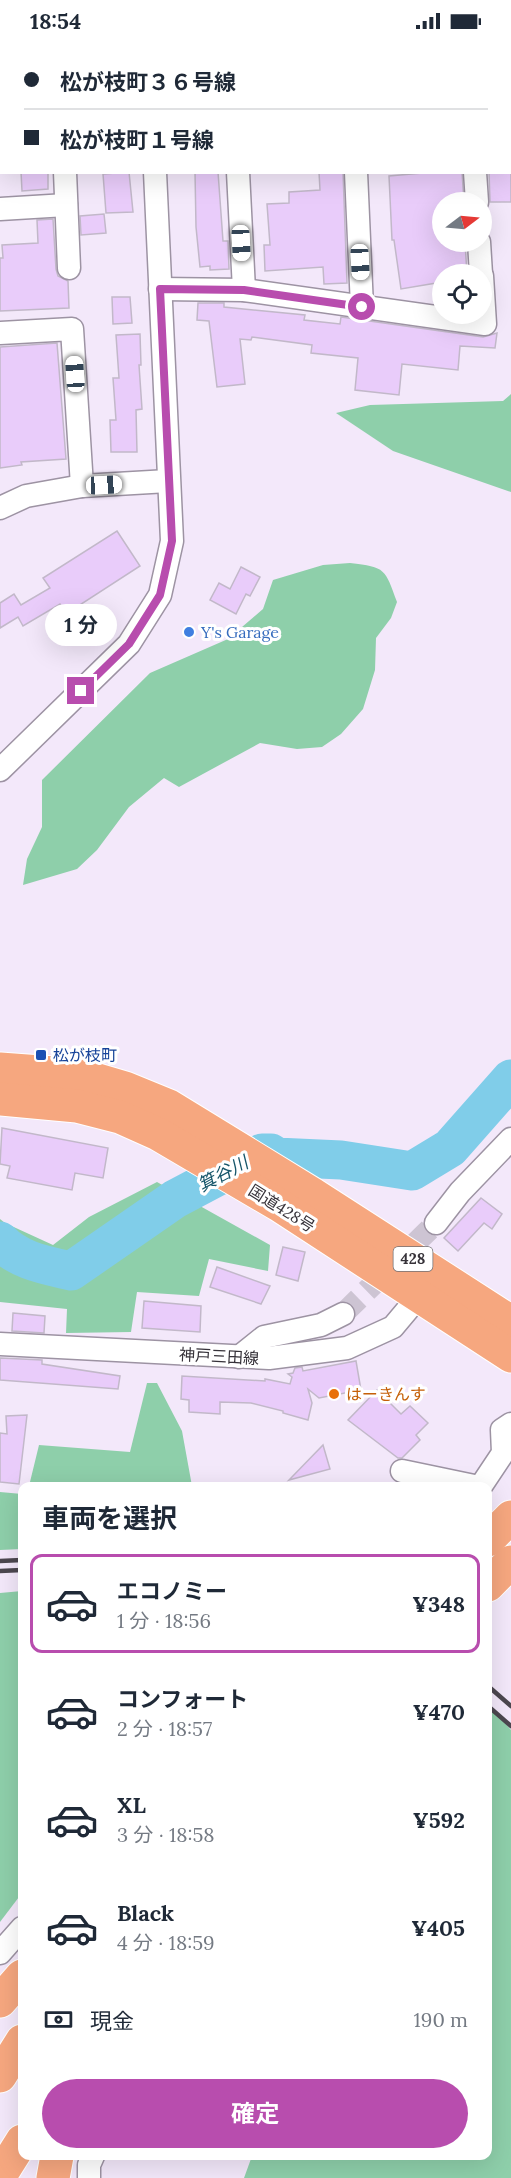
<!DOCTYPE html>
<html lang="ja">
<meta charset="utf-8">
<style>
body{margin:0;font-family:Lora,"Noto Sans JP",serif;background:#f6f6f7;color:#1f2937;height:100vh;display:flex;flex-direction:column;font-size:22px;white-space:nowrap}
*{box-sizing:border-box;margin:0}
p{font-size:20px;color:#747a83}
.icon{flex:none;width:33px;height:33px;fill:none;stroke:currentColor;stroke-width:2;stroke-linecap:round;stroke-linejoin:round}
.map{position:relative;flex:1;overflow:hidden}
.details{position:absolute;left:18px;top:1440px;width:474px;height:678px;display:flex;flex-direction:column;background:#fff;border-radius:12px;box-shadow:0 6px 24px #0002}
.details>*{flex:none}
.banner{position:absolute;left:0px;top:0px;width:512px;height:132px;box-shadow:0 6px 24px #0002;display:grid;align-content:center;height:132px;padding:0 24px;background:#fff}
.needle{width:39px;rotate:74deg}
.fabs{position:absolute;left:432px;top:150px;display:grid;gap:12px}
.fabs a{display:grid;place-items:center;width:60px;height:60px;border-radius:50%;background:#fff;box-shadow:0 6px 24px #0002;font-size:30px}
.end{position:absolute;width:27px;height:27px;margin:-14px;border:8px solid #b84dae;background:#fff;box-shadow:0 0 0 3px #fff}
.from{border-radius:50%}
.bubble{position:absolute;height:42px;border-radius:21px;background:#fff;box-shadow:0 6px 24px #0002;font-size:20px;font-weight:700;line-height:42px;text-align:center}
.car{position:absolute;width:18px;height:36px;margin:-18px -9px;border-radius:8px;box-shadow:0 0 4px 2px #0007;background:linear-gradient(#fff 24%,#345 0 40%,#fff 0 76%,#345 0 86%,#fff 0)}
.banner b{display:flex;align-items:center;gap:21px;height:57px;font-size:22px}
.banner b+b{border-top:2px solid #e0e1e3}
.banner i{width:15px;height:15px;background:#1f2937}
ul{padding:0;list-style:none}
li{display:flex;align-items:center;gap:18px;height:99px;margin:0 12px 9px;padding:0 12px;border:3px solid transparent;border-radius:12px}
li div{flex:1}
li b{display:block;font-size:22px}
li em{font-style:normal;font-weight:700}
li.selected{border-color:#b84dae}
li>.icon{width:54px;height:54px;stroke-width:1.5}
h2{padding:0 24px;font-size:27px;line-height:72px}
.pay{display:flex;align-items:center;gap:15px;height:66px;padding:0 24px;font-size:22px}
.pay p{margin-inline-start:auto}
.action{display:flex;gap:12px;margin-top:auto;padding:12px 24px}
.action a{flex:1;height:69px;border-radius:36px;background:#b84dae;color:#fff;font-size:24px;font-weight:700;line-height:69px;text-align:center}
.status{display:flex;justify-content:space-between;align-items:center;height:42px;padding:0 30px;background:#fff;direction:ltr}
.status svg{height:16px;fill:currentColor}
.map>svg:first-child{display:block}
.green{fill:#8ecfaa}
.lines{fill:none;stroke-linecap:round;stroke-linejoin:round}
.river{stroke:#80cde9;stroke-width:39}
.building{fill:#e9ccfa;stroke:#c2b8c9;stroke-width:1.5}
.minor-tunnel{stroke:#cdc4d3;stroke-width:22;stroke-dasharray:22 11;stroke-linecap:butt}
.minor-casing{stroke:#9d93a3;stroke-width:25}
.highway-casing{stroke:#fff;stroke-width:35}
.minor{stroke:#fff;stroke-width:22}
.highway{stroke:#f6a77f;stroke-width:33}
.rail{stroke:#4c474f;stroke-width:4.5}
.route{stroke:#b84dae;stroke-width:8}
.shop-dot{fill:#3f7fe0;stroke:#fff;stroke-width:2}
.transit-dot{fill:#1a4fb4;stroke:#fff;stroke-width:2}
.food-dot{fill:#e8710a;stroke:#fff;stroke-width:2}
.labels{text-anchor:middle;stroke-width:6;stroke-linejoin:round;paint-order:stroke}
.shield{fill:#fff;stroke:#727074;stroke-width:1.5}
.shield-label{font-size:15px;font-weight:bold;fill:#363239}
.shop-label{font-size:16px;fill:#366cbe;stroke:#fff;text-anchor:start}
.transit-label{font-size:16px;fill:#164399;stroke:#fff;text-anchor:start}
.street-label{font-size:16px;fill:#363239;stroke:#fff}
.food-label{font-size:16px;fill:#c56008;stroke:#fff;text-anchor:start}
.water-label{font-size:18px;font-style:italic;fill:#17566a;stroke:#fff}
</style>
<div class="status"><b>18:54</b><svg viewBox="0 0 49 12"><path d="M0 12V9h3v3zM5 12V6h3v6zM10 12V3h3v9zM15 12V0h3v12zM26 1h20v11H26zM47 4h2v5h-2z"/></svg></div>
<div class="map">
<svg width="511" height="2136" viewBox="0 0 511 2136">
<rect width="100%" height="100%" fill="#f3e8fa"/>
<g class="green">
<polygon points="511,352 511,450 393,409 336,371 370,363 503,359"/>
<path d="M350,521C386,525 385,527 397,560L391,576L376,596L375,628L363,667L341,692L322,705L297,707L260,701L179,745L164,736L129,765L97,808L77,827L23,843L27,817L42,785V738L150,631L228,597L263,567L273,538L323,523Z"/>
<polygon points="157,1140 270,1203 268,1229 209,1217 199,1254 137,1250 131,1290 66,1291 67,1267 0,1260 0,1177 5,1181 53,1203 89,1175"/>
<polygon points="147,1341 157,1341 182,1389 192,1444 29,1444 39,1403 130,1410"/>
<polygon points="0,1450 22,1452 22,1507 0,1508"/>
<polygon points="22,1549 22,1851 0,1880 0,1551"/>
<polygon points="488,1661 511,1688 511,2136 244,2136 252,2114 488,2114"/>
</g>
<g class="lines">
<path class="river" d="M0,1199C19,1219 45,1223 71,1229L175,1157L262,1111H271L276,1115L341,1118L412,1129L450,1106L511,1037"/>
</g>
<g class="building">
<polygon points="21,130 48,130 48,147 22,149"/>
<polygon points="129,130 133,170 106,171 103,132"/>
<polygon points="195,130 218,130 223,199 228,199 229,227 210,228 210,224 200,225 196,185"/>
<polygon points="319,130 343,130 347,241 324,242 323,225 265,229 264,203 270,203 267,162 289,161 289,150 320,148"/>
<polygon points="434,130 462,130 464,160 442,160 442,200 465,200 467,232 442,232 442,240 401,247 394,198 392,198 389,134"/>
<polygon points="489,130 511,130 511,160 490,160"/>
<polygon points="104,172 106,191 81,193 80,174"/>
<polygon points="53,177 56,227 58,234 68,239 69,266 0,269 0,216 3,216 2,203 38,201 37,178"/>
<polygon points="112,255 130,255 132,281 113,282"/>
<polygon points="198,261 224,261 224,265 305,273 304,278 340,282 341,275 483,295 497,291 495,306 460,304 458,328 402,322 399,353 355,348 358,316 311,311 312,303 252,295 251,298 240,297 245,342 217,345 209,279 197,278"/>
<polygon points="140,292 141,323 139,323 142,367 136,368 137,410 111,410 110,378 116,378 113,336 119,336 116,293"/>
<polygon points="57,301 66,417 21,420 22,423 0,426 0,305"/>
<polygon points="117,489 140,524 66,572 60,562 23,584 18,575 0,586 0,561 14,552 21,563 50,546 43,536"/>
<polygon points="241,525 260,535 250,554 246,552 236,572 210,558 219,541 230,547"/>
<polygon points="2,1086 108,1106 103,1136 75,1131 72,1148 7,1136 10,1124 0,1122"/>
<polygon points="481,1156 502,1172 492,1187 484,1181 458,1209 444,1196"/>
<polygon points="283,1205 305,1210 298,1239 276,1233"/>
<polygon points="217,1225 270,1244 261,1262 210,1245"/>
<polygon points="144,1259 201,1264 200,1290 142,1286"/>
<polygon points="13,1271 45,1274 44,1291 12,1289"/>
<polygon points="0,1316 42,1318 42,1322 120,1334 118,1347 0,1338"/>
<polygon points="356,1319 361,1348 319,1356 308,1347 312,1361 308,1378 283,1371 283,1369 251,1361 220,1360 220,1372 189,1370 189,1358 181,1357 182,1334 265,1339 265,1337 290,1342 292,1335 288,1332 293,1331 295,1326 302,1325 303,1329"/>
<polygon points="377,1348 401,1372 410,1364 428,1381 416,1393 420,1398 402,1416 398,1416 348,1378"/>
<polygon points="27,1373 19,1442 0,1440 0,1391 7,1392 6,1374"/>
<polygon points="323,1403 330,1427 289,1438"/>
</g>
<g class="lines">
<polyline class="minor-tunnel" points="343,1272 436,1181"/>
<g class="minor-casing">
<g id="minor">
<polyline points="58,0 58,2"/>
<polyline points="148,0 149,2"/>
<polyline points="231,0 231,2"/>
<polyline points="349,0 350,2"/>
<polyline points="467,0 467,2"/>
<polyline points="0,43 2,43"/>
<polyline points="65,130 69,226"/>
<polyline points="238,130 244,248"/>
<polyline points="356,130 362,265"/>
<polyline points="475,130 477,160"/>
<polyline points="0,167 66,163"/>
<polyline points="479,200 481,232"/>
<polyline points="160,247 244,248 485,282 482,234"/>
<polyline points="0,291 72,287 82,444"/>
<polyline points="0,466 26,454 82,444 168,439"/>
<polyline points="0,728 129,602 160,553 172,499 155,130"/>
<polyline points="436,1181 460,1150 511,1097"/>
<polyline points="0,1302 269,1316 347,1306 393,1285 419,1254"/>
<polyline points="239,1315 264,1295 321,1283 343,1272"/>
<polyline points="402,1429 474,1444"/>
<polyline points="481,1444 503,1411 502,1388 511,1382"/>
<polyline points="0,1911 22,1886"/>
<polyline points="89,2136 89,2123 93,2114"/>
</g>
</g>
<g class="highway-casing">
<g id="highway">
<polyline points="0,1027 81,1033 125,1046 169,1064 314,1153 511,1280"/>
<polyline points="0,1057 77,1064 120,1075 158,1092 279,1163 511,1314"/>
<polyline points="488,1498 511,1475"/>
<polyline points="488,1543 511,1520"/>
<polyline points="0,1959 22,1934"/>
<polyline points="0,2034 22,1999"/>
<polyline points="0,2134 22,2099"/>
<polyline points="53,2136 57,2114"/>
</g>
</g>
<use href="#minor" class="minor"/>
<use href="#highway" class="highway"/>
<g class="rail">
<polyline points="0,1519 22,1518"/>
<polyline points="0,1529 22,1528"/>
<polyline points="488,1644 511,1664"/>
<polyline points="488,1664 511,1684"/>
</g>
</g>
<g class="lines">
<polyline class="route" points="81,649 129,602 160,553 172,499 160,247 244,248 362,265"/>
</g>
<circle class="shop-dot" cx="189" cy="590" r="6"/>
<rect class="transit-dot" x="35" y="1007" width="12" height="12" rx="3"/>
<circle class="food-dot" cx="334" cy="1352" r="6"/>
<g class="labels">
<rect class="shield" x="393.5" y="1205" width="39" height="24" rx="4.5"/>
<g class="shield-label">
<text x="413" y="1222">428</text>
</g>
<g class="shop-label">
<text x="201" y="596">Y's Garage</text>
</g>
<g class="transit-label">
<text x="53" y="1019">松が枝町</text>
</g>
<g class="street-label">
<text transform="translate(282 1166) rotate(32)" y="6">国道428号</text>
<text transform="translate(219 1314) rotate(3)" y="6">神戸三田線</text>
</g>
<g class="food-label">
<text x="346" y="1358">はーきんす</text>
</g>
<g class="water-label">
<text transform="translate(223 1132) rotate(-28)" y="6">箕谷川</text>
</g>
</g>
</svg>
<div class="fabs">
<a><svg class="needle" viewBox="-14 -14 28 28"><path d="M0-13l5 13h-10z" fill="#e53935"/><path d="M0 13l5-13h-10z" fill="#747a83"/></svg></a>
<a><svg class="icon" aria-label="locate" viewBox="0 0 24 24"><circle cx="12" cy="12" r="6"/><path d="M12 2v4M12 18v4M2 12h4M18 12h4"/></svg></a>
</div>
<i class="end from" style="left:362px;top:265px"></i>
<i class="end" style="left:81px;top:649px"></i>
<div class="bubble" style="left:45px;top:562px;width:72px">1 分</div>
<i class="car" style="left:241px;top:201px;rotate:177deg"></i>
<i class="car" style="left:360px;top:220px;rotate:177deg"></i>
<i class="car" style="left:75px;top:332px;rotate:356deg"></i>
<i class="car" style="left:104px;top:443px;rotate:87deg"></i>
<div class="banner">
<b><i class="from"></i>松が枝町３６号線</b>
<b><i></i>松が枝町１号線</b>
</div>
<section class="details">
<h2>車両を選択</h2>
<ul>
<li class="selected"><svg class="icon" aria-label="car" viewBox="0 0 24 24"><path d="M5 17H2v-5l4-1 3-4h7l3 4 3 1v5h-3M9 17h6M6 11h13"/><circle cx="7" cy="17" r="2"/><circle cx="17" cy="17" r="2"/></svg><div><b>エコノミー</b><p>1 分 · 18:56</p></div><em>¥348</em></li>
<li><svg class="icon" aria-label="car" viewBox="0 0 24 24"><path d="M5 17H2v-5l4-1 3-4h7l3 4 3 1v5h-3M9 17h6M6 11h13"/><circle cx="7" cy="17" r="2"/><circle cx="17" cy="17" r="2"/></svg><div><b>コンフォート</b><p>2 分 · 18:57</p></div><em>¥470</em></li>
<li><svg class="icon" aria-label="car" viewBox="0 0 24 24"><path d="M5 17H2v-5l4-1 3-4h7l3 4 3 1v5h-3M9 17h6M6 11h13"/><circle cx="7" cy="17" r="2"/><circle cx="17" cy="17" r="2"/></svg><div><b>XL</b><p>3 分 · 18:58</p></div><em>¥592</em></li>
<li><svg class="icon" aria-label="car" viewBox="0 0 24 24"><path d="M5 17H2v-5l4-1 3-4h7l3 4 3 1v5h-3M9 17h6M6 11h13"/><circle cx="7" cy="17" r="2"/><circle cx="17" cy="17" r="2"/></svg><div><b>Black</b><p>4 分 · 18:59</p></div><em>¥405</em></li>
</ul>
<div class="pay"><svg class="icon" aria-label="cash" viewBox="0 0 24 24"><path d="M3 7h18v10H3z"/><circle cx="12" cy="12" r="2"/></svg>現金<p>190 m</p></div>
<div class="action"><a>確定</a></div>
</section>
</div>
